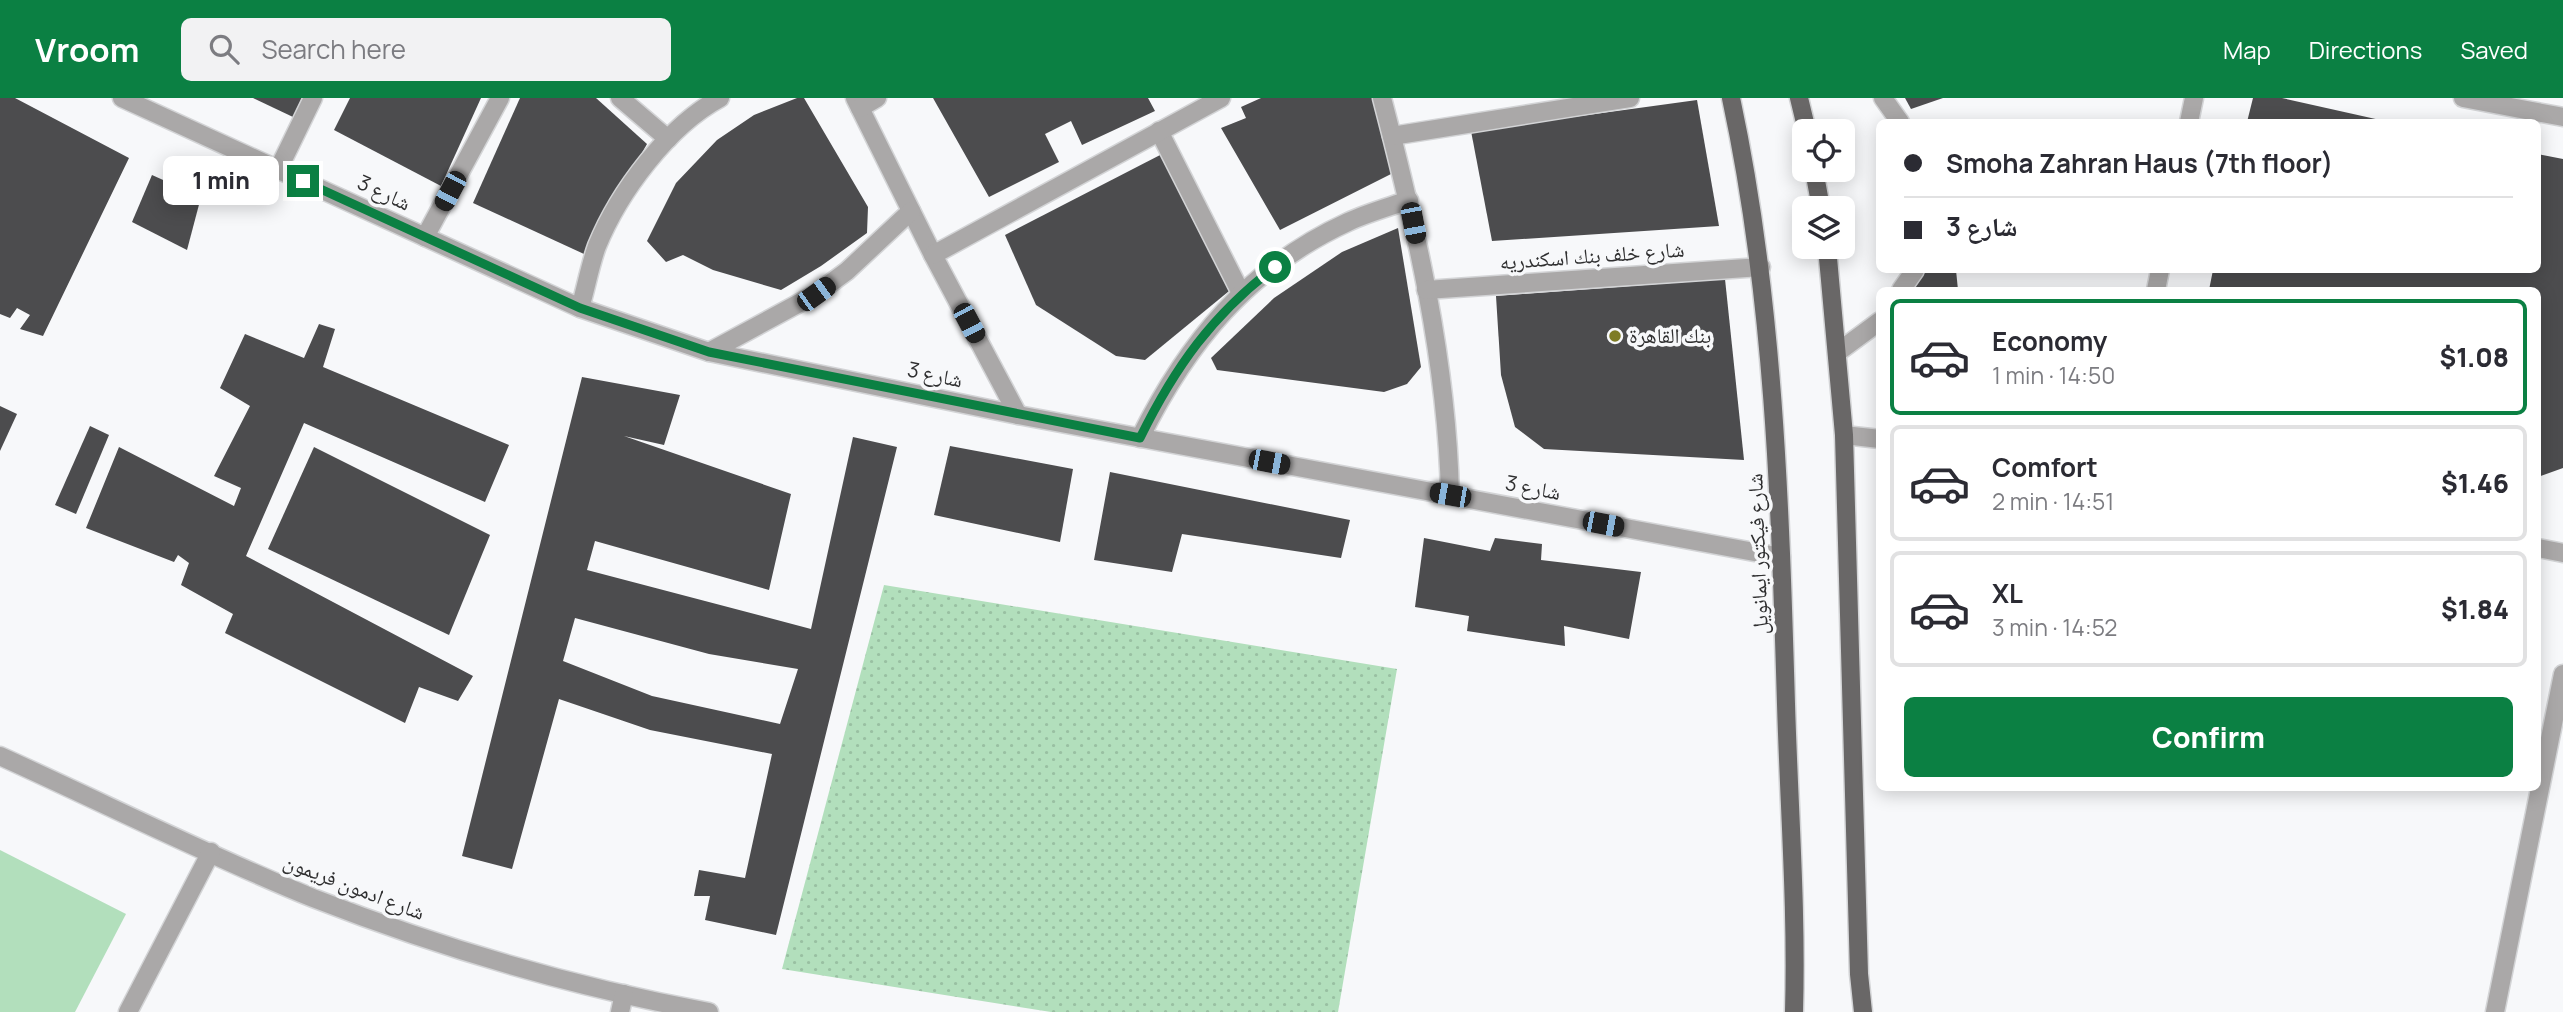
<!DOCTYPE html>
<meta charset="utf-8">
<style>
body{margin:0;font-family:Manrope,"Noto Naskh Arabic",sans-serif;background:#f2f2f3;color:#2b2b33;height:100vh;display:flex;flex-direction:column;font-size:26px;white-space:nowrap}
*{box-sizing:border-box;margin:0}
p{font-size:23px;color:#7c7c81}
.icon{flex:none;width:38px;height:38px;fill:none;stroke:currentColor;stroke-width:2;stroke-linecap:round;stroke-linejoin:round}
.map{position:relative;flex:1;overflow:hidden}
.side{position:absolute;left:1876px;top:189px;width:665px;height:504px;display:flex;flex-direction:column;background:#fff;border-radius:10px;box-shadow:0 4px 18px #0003}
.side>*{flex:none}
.top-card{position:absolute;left:1876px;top:21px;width:665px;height:154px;border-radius:10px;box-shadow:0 4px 18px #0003;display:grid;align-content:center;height:154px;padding:0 28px;background:#fff}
.buttons{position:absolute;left:1792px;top:21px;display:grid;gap:14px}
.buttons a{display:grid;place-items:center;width:63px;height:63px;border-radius:10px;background:#fff;box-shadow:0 4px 18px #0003;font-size:35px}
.end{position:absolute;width:32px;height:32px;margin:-16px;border:9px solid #0b8043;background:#fff;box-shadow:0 0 0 4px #fff}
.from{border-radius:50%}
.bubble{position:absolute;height:49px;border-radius:10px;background:#fff;box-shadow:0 4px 18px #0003;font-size:23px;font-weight:800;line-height:49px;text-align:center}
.car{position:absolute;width:21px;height:42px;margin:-21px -10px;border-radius:9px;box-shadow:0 0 5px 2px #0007;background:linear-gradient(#222 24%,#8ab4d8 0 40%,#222 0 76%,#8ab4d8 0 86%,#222 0)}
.top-card b{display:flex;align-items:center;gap:24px;height:66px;font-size:26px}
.top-card b+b{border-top:2px solid #e1e1e2}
.top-card i{width:18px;height:18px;background:#2b2b33}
ul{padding:12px 0 0;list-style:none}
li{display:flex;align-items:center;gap:21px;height:116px;margin:0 14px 10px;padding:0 14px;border:4px solid #e1e1e2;border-radius:10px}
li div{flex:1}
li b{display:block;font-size:26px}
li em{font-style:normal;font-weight:800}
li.selected{border-color:#0b8043}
li>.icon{width:63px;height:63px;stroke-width:1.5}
.cta{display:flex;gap:14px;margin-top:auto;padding:14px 28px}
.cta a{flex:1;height:80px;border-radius:10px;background:#0b8043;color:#fff;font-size:28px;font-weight:800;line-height:80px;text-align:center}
header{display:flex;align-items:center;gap:42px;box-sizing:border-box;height:98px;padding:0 35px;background:#0b8043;color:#fff}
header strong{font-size:33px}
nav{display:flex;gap:38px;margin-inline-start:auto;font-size:24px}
.search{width:490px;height:63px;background:#f2f2f3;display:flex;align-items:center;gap:18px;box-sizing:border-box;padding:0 24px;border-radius:10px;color:#7c7c81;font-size:26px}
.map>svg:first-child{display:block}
.park{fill:url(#park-dots)}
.pitch{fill:#b2dfbc}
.building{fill:#4c4c4e;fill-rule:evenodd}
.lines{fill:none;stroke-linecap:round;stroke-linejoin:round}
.minor-casing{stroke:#d3d4d6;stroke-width:21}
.major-casing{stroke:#d3d4d6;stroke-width:21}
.minor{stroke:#aaa8a8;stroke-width:18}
.major{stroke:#696767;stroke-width:18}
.route{stroke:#0b8043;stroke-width:9}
.poi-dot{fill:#7e7c24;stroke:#f7f8fa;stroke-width:2.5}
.labels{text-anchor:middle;stroke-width:7;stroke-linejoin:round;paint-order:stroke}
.street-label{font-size:21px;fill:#2f2f30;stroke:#f7f8fa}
.poi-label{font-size:21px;fill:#2f2f30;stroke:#f7f8fa;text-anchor:start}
</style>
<header>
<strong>Vroom</strong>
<div class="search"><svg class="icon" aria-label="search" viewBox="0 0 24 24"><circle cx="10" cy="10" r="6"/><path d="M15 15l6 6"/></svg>Search here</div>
<nav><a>Map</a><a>Directions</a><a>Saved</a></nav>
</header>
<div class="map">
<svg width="2563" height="914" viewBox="0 0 2563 914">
<defs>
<pattern id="park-dots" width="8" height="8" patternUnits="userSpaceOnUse" patternTransform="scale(1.75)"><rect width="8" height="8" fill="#b2dfbc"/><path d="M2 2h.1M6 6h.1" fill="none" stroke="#99c0a2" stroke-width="1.8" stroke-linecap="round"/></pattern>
</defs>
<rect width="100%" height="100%" fill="#f7f8fa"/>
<polygon class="park" points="884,487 1397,571 1338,914 1051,914 782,871"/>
<polygon class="pitch" points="0,752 126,816 75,914 0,914"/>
<g class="building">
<polygon points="0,0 15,0 129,60 43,238 20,231 30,217 17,210 10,220 0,216"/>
<polygon points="253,0 302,0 293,19"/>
<polygon points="350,0 481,0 441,88 334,32"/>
<polygon points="520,0 596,0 647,46 584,156 473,105"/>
<polygon points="797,0 804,0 868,109 867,135 821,168 781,192 713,172 683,157 666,164 647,143 676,85 717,42 754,17"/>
<polygon points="933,0 1148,0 1155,13 1082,47 1071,23 1045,36 1059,64 989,99"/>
<polygon points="1261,0 1372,0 1395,74 1280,132 1221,30 1246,20 1241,9"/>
<polygon points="1905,0 1943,0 1911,11"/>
<polygon points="2253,0 2282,0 2389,24 2247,24"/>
<polygon points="1697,2 1719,128 1492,143 1471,33"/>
<polygon points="1164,55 1234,189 1145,262 1116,258 1036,207 1005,137"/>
<polygon points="2538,56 2563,61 2563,370 2538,379 2538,192 2209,192 2213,172 2538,172"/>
<polygon points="152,77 201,99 187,152 132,124"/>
<polygon points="1398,130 1421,269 1407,286 1384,294 1217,272 1211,260 1274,200 1342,154"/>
<polygon points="1911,172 1956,172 1958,192 1913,192"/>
<polygon points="1725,181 1744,362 1544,351 1515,329 1501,277 1496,198"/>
<polygon points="319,226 335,231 323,269 509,347 485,404 304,325 246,458 473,578 458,603 419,589 405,625 225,535 233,516 181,487 189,465 178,457 174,464 86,430 119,349 234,408 241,390 214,378 250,308 220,290 245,236 304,260"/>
<path d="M582,279L680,297L664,347L624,338L791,396L769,492L595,443L587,472L811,531L853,339L897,349L776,837L705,822L710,798H694L699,772L745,780L772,656L650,632L559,601L512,771L462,758ZM575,520L709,556L798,571L780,626L652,598L563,563Z"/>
<polygon points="0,308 17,316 0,353"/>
<polygon points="90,328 109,337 76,416 55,407"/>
<polygon points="950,348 1073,371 1060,444 934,417"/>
<polygon points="314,349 490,437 449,537 268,451"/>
<polygon points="1110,374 1350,422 1341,460 1182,436 1172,474 1094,462"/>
<polygon points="1424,440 1490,453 1495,440 1542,446 1541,462 1641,474 1629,541 1564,528 1565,548 1467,533 1469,518 1415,509"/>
</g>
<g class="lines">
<g class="minor-casing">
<g id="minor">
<polyline points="122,0 580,210 709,254 1018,317 1781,459"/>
<polyline points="620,0 668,41"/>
<polyline points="855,0 933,157 1018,317"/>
<path d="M1382,0C1416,130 1447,262 1450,397"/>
<polyline points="1883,0 1900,24"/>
<polyline points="2463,0 2563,19"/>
<polyline points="860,10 877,0"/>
<polyline points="2189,24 2194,0"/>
<polyline points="1159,33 1241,195"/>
<polyline points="1392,38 1630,0"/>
<polyline points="278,72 313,0"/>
<polyline points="425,139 500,0"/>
<polyline points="933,157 1221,0"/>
<polyline points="1426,192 1761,169"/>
<polyline points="1901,192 1915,172"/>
<polyline points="2156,192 2160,172"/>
<path d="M580,210C586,190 590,167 597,148C619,94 668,28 720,0"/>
<polyline points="709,254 816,196 847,173 911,113"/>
<polyline points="1838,254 1880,223"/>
<polyline points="1844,337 1880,341"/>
<path d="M1140,340C1187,245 1248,170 1348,124C1367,115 1389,109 1409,102"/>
<polyline points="2538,450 2563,455"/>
<path d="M0,658C104,705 207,757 313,800C441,850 573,889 709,914"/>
<polyline points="128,914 211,754"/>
<polyline points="620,914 624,896"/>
<polyline points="2495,914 2563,576"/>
</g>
</g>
<g class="major-casing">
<g id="major">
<path d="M1731,0C1774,200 1780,403 1786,606C1789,709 1797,812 1794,914"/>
<polyline points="1799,0 1807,33"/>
<polyline points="1814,72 1821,110"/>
<polyline points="1827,149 1844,337 1859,876 1863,914"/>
</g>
</g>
<use href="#minor" class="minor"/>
<use href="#major" class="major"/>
</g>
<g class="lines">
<path class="route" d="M303,83L580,210L709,254L1140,340C1175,269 1212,217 1275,169"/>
</g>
<circle class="poi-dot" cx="1615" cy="238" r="7"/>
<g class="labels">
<g class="street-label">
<text transform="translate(384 95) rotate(25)" y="7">شارع 3</text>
<text transform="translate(1592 158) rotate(-4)" y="7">شارع خلف بنك اسكندريه</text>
<text transform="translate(935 277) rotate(12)" y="7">شارع 3</text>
<text transform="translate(1533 390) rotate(11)" y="7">شارع 3</text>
<text transform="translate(1758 456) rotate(-92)" y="7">شارع فيكتور ايمانويل</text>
<text transform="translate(354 789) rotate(21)" y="7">شارع ادمون فريمون</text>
</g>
<g class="poi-label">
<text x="1629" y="245">بنك القاهرة</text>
</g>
</g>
</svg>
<div class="buttons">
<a><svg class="icon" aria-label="locate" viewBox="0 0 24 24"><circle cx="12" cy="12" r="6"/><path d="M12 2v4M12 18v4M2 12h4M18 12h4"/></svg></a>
<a><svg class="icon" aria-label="layers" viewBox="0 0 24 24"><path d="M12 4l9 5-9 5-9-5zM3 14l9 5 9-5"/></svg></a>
</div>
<i class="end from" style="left:1275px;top:169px"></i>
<i class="end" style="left:303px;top:83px"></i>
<div class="bubble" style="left:163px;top:58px;width:116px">1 min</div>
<i class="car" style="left:450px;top:93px;rotate:208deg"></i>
<i class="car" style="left:1413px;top:125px;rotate:169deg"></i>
<i class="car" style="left:816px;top:196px;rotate:54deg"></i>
<i class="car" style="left:969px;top:225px;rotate:152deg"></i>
<i class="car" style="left:1269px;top:364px;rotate:101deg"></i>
<i class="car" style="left:1450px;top:397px;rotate:280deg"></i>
<i class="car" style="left:1603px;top:426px;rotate:101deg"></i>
<div class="top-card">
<b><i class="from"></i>Smoha Zahran Haus (7th floor)</b>
<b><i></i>شارع 3</b>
</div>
<section class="side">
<ul>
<li class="selected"><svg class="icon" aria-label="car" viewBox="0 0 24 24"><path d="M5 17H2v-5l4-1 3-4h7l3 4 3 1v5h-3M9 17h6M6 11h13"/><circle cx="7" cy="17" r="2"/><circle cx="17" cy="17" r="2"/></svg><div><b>Economy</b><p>1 min · 14:50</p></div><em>$1.08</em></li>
<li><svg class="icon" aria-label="car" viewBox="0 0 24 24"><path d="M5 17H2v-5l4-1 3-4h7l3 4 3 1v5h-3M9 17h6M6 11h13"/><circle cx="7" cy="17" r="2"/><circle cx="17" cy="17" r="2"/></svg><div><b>Comfort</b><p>2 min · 14:51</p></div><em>$1.46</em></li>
<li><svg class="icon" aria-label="car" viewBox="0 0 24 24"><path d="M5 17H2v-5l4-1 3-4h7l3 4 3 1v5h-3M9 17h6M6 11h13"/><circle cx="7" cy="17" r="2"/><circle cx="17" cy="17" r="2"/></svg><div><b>XL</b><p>3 min · 14:52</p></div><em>$1.84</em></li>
</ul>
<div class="cta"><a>Confirm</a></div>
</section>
</div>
